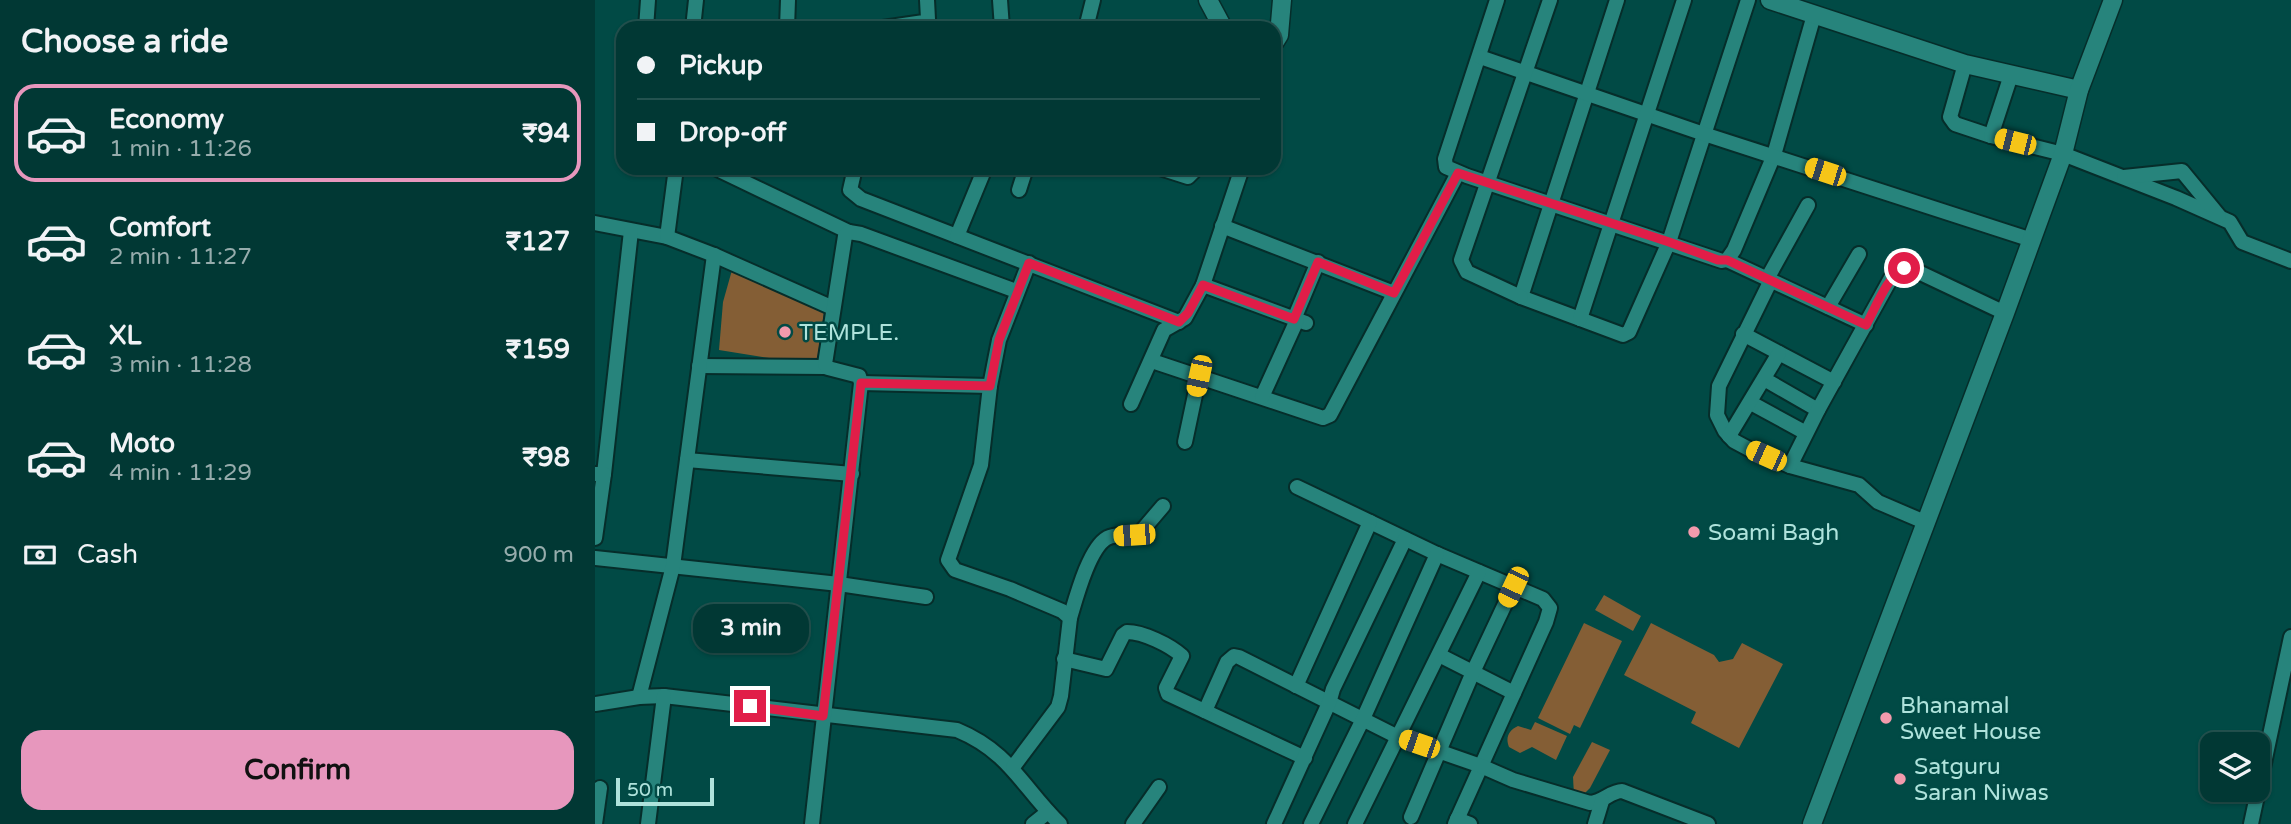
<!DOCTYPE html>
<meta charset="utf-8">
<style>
body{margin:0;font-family:"Varela Round",sans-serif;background:#0b3f3c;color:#f1f3f6;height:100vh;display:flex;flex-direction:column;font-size:26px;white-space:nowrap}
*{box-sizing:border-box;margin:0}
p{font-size:23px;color:#96acac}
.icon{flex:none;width:38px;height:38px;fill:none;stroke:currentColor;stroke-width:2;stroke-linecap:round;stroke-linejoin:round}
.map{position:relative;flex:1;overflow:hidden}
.sheet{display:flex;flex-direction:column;background:#013834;width:595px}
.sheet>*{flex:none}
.hud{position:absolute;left:21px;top:21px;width:665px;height:154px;border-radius:21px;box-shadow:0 2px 5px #0004,0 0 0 2px #23524f;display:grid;align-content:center;height:154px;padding:0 21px;background:#013834}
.buttons{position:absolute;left:1605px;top:732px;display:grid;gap:14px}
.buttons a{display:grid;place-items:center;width:70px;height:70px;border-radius:14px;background:#013834;box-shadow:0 2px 5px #0004,0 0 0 2px #23524f;font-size:35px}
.scale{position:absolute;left:21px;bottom:18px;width:98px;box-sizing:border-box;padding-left:7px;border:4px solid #afe3dc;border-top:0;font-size:19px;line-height:24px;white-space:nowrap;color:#afe3dc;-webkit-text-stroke:5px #014a45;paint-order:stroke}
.end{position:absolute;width:32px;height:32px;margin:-16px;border:9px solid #e11d48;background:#fff;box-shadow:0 0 0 4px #fff}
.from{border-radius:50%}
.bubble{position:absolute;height:49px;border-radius:21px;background:#013834;box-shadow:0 2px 5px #0004,0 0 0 2px #23524f;font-size:23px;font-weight:800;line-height:49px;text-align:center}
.car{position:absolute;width:21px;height:42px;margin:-21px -10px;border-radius:9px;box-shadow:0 0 5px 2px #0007;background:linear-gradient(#f5c518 24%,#345 0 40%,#f5c518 0 76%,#345 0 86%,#f5c518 0)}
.hud b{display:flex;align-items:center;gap:24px;height:66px;font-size:26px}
.hud b+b{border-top:2px solid #23524f}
.hud i{width:18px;height:18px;background:#f1f3f6}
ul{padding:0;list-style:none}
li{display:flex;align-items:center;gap:21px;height:98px;margin:0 14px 10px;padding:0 7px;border:4px solid transparent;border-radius:21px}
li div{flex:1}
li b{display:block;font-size:26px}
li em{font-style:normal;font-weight:800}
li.current{border-color:#e797bd}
li>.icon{width:63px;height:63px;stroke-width:1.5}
h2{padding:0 21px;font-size:32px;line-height:84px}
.pay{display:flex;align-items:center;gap:18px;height:77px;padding:0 21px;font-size:26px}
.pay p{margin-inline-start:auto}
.primary-button{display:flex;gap:14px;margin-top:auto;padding:14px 21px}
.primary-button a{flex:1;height:80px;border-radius:21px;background:#e797bd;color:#111;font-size:28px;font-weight:800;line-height:80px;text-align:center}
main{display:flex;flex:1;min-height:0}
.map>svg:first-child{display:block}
.green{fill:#845e35}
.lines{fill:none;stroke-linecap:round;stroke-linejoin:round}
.minor-casing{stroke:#062d2a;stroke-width:18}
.tertiary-casing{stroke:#062d2a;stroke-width:21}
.minor{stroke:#27847c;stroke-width:14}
.tertiary{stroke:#27847c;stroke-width:18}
.route{stroke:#e11d48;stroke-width:9}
.poi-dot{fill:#f29aac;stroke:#014a45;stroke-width:2.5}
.labels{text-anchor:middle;stroke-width:5;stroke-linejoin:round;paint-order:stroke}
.poi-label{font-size:23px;fill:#afe3dc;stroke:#014a45;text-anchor:start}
</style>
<main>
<section class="sheet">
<h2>Choose a ride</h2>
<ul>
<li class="current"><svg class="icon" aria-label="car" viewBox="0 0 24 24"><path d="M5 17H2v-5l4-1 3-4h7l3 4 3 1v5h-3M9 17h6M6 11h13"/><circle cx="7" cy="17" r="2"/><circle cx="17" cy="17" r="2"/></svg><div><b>Economy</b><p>1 min · 11:26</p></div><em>₹94</em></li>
<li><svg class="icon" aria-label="car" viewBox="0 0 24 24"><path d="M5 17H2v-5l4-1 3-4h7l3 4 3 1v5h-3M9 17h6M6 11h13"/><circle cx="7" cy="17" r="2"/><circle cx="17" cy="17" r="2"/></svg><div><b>Comfort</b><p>2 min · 11:27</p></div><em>₹127</em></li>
<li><svg class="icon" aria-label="car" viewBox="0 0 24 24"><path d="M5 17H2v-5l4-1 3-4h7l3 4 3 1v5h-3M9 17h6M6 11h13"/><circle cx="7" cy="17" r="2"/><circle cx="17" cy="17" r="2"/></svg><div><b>XL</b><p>3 min · 11:28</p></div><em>₹159</em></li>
<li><svg class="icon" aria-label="car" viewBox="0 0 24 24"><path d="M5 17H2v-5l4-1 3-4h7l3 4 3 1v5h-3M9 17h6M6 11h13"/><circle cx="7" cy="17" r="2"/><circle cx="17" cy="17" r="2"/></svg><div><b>Moto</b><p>4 min · 11:29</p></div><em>₹98</em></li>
</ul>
<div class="pay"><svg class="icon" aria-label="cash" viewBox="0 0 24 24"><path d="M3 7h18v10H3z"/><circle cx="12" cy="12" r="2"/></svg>Cash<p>900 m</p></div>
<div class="primary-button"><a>Confirm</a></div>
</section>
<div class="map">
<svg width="1696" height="824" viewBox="0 0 1696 824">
<rect width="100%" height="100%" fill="#014a45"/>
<g class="green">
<polygon points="137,270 229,312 222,361 174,358 124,350 128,302"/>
<polygon points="1009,595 1046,616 1038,631 1000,610"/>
<polygon points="989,623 1027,641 985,728 979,725 975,734 943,718"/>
<polygon points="1056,623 1119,655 1124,662 1138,659 1147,643 1188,664 1144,748 1096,723 1101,712 1029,675"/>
<path d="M940,722L972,736L961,760L937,747L925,753L914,747C910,737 914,730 923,726L936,730Z"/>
<polygon points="997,742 1015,750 995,788 985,798 979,795 978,777"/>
</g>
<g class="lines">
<g class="minor-casing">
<g id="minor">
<polyline points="405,0 407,28"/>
<polyline points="902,0 850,159 851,167 872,176 1127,261 1132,260 1139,250 1179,155 1219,15"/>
<polyline points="1022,0 926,297 1028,335 1034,332 1074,242 1153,0"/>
<polyline points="51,28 53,0"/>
<polyline points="98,28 101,0"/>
<polyline points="192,28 193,0"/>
<polyline points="288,28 329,22 333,19 332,0"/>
<polyline points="491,28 498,0"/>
<polyline points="885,57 1109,134 1437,240"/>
<polyline points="1370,64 1355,117 1360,124 1396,136 1468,154 1581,198 1635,222 1647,242 1696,261"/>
<polyline points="1396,136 1416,75"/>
<polyline points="120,168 254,232"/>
<polyline points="260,168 255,190 266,199 584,322"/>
<polyline points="565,168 593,177 602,168"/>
<polyline points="1529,177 1587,171 1624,216"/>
<polyline points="424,190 431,168"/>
<polyline points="0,223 72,237 119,255 238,308"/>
<polyline points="627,226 799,293"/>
<polyline points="362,236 390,168"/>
<polyline points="72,237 81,168"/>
<polyline points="1132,260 1271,325"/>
<polyline points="1172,279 1213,205"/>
<polyline points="1176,280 1124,386 1122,415 1130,431 1139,441 1154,449 1195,466 1264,485 1283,502 1332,523"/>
<polyline points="608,285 711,323"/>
<polyline points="926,297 872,272 866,260 955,0"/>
<polyline points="1233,307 1264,254"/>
<polyline points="699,319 723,262"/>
<polyline points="985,319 1089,0"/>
<polyline points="1148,334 1239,382"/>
<polyline points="557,361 728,418 735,415 863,173"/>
<polyline points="104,366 231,367"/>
<polyline points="1169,379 1223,410"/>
<polyline points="266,383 395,386"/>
<polyline points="667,397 702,320"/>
<polyline points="1156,403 1211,433"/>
<polyline points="536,404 569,330 590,318 608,285 647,168"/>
<polyline points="1134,436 1184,353"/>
<polyline points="590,442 604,376"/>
<polyline points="92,460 257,474"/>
<polyline points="1195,466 1223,410 1296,278 1303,271 1317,269 1410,313"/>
<polyline points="9,474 36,231"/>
<polyline points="702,487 842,554 948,599 955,608 951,622 860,824"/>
<polyline points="0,538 9,474 1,474"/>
<polyline points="0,558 244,584 331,597"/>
<path d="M475,618C481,598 494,548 512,538C522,533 535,537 545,533L568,506"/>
<polyline points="844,655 919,693"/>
<path d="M469,659L511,669L528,635L532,632C548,632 575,645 587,656L571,688L573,694L710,758"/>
<polyline points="701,686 775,522"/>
<polyline points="44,697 78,566 119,255"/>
<path d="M0,704L44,697L69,696L362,730C415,752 427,787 465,824"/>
<path d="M610,711L632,662L639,656L644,657L803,737L886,766L918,780L995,803C1008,802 1016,791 1027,791L1113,824"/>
<polyline points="418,767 463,707 466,696 475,618 467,611 415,589 360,570 353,560 386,465 395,386 404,340 434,263"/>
<polyline points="816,817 878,672 918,587"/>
<polyline points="862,819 875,824"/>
<polyline points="0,824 5,788"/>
<polyline points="53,824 69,696"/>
<polyline points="217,824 266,383 264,376 233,368 230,364 250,236 254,232 266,234 421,291"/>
<polyline points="438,824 453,812"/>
<polyline points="538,824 564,787"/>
<polyline points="679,824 734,703 738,689 810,539"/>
<polyline points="716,824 768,719 842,554"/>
<polyline points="760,824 884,572"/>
<polyline points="1000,824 1007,801"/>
<polyline points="1656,824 1696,637"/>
</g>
</g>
<g class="tertiary-casing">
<g id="tertiary">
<polyline points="613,0 628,28"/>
<polyline points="1175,0 1370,64 1484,90"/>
<polyline points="679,43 684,35 687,0"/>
<polyline points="1217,824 1410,313 1468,154 1484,90 1518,0"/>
</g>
</g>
<use href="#minor" class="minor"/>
<use href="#tertiary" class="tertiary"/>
</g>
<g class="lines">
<path class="route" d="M155,706L228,716L266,383L395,386L404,340L434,263L584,322L593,313L608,285L699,319L723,262L799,293L863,173L1074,242L1123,260H1132L1271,325C1280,309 1293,275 1309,268"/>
</g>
<g class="poi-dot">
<circle cx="190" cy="332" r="7"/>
<circle cx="1099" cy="532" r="7"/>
<circle cx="1291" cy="718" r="7"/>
<circle cx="1305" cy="779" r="7"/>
</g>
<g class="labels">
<g class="poi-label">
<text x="204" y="340">TEMPLE.</text>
<text x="1113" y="540">Soami Bagh</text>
<text x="1305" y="713">Bhanamal<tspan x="1305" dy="26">Sweet House</tspan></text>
<text x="1319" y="774">Satguru<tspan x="1319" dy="26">Saran Niwas</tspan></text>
</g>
</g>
</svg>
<div class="buttons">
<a><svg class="icon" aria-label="layers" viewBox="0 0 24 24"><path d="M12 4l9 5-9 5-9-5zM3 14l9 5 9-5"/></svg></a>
</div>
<div class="scale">50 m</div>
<i class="end from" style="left:1309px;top:268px"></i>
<i class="end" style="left:155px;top:706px"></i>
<div class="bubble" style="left:98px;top:604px;width:116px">3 min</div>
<i class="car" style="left:1420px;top:142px;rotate:284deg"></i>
<i class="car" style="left:1230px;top:172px;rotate:288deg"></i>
<i class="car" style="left:604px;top:376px;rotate:192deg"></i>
<i class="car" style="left:1171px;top:456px;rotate:294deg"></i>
<i class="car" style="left:539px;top:535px;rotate:266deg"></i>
<i class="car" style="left:918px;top:587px;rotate:205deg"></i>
<i class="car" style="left:824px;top:744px;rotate:289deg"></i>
<div class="hud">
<b><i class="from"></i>Pickup</b>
<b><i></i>Drop-off</b>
</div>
</div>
</main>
